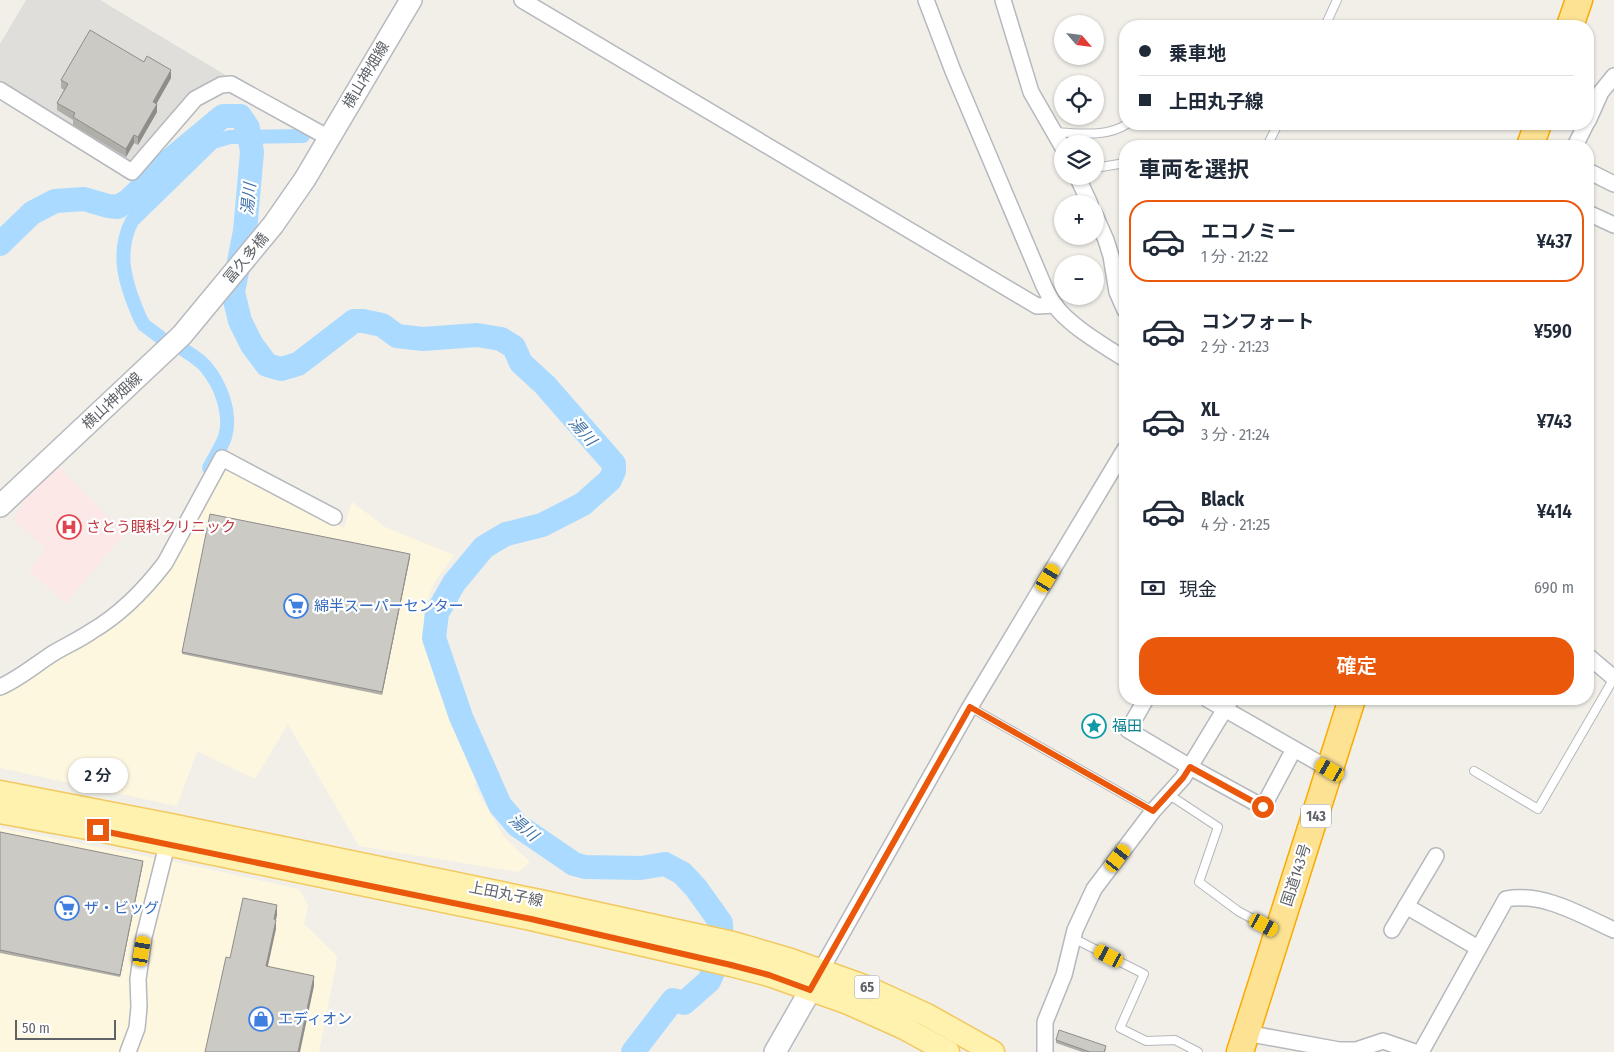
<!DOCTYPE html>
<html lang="ja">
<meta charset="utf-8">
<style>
body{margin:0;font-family:"Fira Sans Condensed","Noto Sans JP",sans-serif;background:#f6f6f7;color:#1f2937;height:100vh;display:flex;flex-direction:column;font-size:19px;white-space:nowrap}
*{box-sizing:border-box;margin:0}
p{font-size:16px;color:#747a83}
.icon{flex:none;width:28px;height:28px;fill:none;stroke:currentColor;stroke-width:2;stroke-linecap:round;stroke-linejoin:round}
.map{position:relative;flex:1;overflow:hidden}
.details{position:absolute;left:1119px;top:140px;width:475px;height:565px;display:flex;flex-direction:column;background:#fff;border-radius:20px;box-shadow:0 1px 4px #0004}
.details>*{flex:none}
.guide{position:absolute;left:1119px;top:20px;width:475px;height:110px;border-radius:20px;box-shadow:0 1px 4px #0004;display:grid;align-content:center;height:110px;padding:0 20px;background:#fff}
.needle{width:32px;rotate:118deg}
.buttons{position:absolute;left:1054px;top:15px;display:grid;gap:10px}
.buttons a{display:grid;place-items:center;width:50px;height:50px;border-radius:50%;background:#fff;box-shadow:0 1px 4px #0004;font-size:25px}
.scale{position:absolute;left:15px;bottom:12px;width:101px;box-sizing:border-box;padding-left:5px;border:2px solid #5f6368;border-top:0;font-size:14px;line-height:18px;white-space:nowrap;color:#5f6368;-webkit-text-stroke:4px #fff;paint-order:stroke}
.end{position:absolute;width:22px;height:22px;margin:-11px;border:6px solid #ea580c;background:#fff;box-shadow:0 0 0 2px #fff}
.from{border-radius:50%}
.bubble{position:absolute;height:35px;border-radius:18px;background:#fff;box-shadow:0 1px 4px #0004;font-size:16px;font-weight:600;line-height:35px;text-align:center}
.car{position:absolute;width:15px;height:30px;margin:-15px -8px;border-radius:6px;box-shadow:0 0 4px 1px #0007;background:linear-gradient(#f5c518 24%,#345 0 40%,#f5c518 0 76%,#345 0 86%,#f5c518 0)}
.guide b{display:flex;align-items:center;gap:18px;height:48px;font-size:19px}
.guide b+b{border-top:1px solid #e0e1e3}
.guide i{width:12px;height:12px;background:#1f2937}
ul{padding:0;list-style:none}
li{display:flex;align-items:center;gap:15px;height:82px;margin:0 10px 8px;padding:0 10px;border:2px solid transparent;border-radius:20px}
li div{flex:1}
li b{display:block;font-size:19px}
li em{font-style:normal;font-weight:600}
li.selected{border-color:#ea580c}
li>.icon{width:45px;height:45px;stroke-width:1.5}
h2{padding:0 20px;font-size:22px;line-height:60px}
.pay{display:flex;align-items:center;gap:12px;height:55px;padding:0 20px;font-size:19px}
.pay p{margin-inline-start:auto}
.action{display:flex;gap:10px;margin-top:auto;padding:10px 20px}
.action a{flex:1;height:58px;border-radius:20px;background:#ea580c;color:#fff;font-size:20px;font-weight:600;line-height:58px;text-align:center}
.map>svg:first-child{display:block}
.commercial{fill:#fef7e0}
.industrial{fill:#e0deda}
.medical{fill:#fce8e6}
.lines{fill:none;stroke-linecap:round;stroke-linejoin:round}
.canal{stroke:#aadaff;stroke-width:14}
.river{stroke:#aadaff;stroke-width:24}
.lane-casing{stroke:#b5b8bc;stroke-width:10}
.street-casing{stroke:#b5b8bc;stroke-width:18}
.secondary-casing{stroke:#b6babf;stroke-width:24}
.primary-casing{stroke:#f2c960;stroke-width:25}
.highway-casing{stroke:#f9ab00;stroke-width:29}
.lane{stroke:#fff;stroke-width:8}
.street{stroke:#fff;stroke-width:15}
.secondary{stroke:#fff;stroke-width:21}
.primary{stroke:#fff2af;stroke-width:22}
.highway{stroke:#fde293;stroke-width:26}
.wall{fill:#afaea9}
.shaded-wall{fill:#8f8d8a}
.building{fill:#cccac5;stroke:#8f8d8a}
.route{stroke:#ea580c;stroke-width:6}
.labels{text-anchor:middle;stroke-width:4.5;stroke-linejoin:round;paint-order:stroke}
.shield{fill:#fff;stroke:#8f9295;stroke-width:1}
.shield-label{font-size:14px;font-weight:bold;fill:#5f6368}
.street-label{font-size:15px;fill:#5f6368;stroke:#fff}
.health-label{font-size:15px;fill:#be3a42;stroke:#fff;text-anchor:start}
.shop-label{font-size:15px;fill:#366cbe;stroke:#fff;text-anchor:start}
.culture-label{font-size:15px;fill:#0d838f;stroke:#fff;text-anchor:start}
.water-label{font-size:16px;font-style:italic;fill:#4174aa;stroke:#fff}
</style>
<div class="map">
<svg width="1614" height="1052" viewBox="0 0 1614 1052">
<rect width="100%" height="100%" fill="#f1efe8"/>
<g class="commercial">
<polygon points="229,465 344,528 352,502 385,527 454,555 434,583 425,607 424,628 436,683 477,781 474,785 503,836 530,862 518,872 359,846 288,724 255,779 197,751 177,806 0,768 0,692 125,611 218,470"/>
<polygon points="0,828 176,862 299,889 308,905 304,924 336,955 337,959 319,1052 0,1052"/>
</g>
<polygon class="industrial" points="26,0 100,0 227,76 193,96 138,158 122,163 0,86 0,44"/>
<polygon class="medical" points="55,463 124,534 66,603 29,571 46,548 13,521 22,505 16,499"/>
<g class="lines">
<g class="canal">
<path d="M160,337L144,325L140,318C126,286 115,254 132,221L213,142L230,137L303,136"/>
<path d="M184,350C192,355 200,360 206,367C221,385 232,414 225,437C221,448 214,458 209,468"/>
</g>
<polyline class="river" points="0,244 32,213 55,201 84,199 108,206 118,207 129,200 170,160 223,116 240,116 248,128 252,152 245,231 233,292 240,321 252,345 267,365 281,369 298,364 354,321 363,321 382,325 397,336 423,339 477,335 501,339 514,347 521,363 545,385 614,464 614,471 610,480 583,504 542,525 506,534 484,547 454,583 437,613 434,638 461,717 500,805 517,825 574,864 585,867 641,868 665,864 682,873 696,888 721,923 722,951 709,981 684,1003 673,1000 633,1052"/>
<g class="lane-casing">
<g id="lane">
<polyline points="1325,26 1337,0"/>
<path d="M1054,132C1078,133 1106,138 1127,124"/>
<polyline points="1174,146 1185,145 1210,146"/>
<polyline points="1267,146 1278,124"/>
<polyline points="1095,168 1125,163"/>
<polyline points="970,707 1153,811"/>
<polyline points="1474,771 1538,809 1614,678"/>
<polyline points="1168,794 1218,827 1199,882 1238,911 1273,930"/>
<polyline points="1073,938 1144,974 1120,1028 1146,1041 1175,1040 1198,1052"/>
</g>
</g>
<g class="street-casing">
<g id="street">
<polyline points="522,0 1037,306 1055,305"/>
<path d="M926,0L953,71L1044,286C1047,292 1050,298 1054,304C1067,324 1104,346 1125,359"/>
<polyline points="1003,0 1031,92 1062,146"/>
<polyline points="0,90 132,172 195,99 221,85 231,84 329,138"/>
<polyline points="1588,121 1601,92 1614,76"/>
<polyline points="1575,146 1586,124"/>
<polyline points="1588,171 1614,184"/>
<polyline points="1077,176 1090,204"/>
<polyline points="1588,213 1614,225"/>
<polyline points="1095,215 1106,240 1111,256 1117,292 1125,310"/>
<polyline points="1588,656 1614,678"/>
<path d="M0,687C19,679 35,665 52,654C65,646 79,640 92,631C121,614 145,589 165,563L222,458L334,517"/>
<polyline points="1146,699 1128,730 1190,767 1263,807 1294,749"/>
<polyline points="1207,699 1331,770"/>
<polyline points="1406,906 1478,948"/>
<polyline points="1392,930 1436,856"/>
<polyline points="817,977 970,707 1125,449"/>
<polyline points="1246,1033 1339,1050 1356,1050 1383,1041 1415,1052"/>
<polyline points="128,1052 137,1028 139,1007 138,979 144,937 169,837"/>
<polyline points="1045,1052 1045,1022 1064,975 1075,930 1094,889 1153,811 1183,778 1231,699"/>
<path d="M1421,1052L1506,899C1543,892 1581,915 1614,930"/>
</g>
</g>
<g class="secondary-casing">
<g id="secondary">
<polyline points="0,506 182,335 273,225 305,179 411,0"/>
<polyline points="775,1052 811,989"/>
</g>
</g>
<g class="primary-casing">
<g id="primary">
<polyline points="0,792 171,825 540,901 733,943 791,960 864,986 927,1015 993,1052"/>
<polyline points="0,812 98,830 531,919 731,965 769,975 848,1003 904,1028 948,1052"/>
</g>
</g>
<g class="highway-casing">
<g id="highway">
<polyline points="1570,26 1579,0"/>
<polyline points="1530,146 1538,124"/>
<polyline points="1240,1052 1352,699"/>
</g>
</g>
<use href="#lane" class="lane"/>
<use href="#street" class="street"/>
<use href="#secondary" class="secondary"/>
<use href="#primary" class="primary"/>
<use href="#highway" class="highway"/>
</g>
<g class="wall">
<polygon points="171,78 156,104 157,112 138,145 134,143 126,157 73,125 73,120 57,110 57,103 64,90 61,88 61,80"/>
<polygon points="410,557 382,695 182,654 182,652"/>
<polygon points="0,832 143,863 120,977 0,953"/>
<polygon points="1056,1040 1106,1049 1105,1052 1082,1052 1056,1043"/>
</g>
<g class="shaded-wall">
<polygon points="171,70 171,78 153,110 153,102"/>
<polygon points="157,104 157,112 138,145 138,137"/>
<polygon points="134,135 134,143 126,157 126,149"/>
<polygon points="410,554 410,557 382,695 382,692"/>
<polygon points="143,861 143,863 120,977 120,975"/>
<polygon points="277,905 277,915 274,929 274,919"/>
<polygon points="276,920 276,929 266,975 266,966"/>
<polygon points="314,976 314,986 300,1052 298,1052"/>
</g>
<g class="building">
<polygon points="90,30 144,62 147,56 171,70 153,102 157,104 138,137 134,135 126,149 73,117 75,113 57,103 68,84 61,80"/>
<polygon points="210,514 410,554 382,692 182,652"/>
<polygon points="0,832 143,861 120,975 0,950"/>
<polygon points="243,898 277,905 274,919 276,920 266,966 314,976 298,1052 205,1052 226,957 230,958"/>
<polygon points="1059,1030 1106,1046 1104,1052 1090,1052 1056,1040"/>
</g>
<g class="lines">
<polyline class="route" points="98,830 531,919 731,965 769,975 810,990 970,707 1153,811 1183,778 1190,767 1263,807"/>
</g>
<defs>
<g id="hospital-ring" transform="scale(1.25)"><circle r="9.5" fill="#fff" stroke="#e0444e" stroke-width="1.5"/><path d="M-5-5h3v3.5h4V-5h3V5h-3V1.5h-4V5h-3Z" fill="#e0444e"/></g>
<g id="supermarket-ring" transform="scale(1.25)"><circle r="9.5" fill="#fff" stroke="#3f7fe0" stroke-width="1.5"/><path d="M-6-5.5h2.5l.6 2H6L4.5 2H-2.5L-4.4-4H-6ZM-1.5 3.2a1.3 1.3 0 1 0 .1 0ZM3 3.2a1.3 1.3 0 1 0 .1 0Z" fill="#3f7fe0"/></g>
<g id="sight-ring" transform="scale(1.25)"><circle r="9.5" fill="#fff" stroke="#0f9aa8" stroke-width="1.5"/><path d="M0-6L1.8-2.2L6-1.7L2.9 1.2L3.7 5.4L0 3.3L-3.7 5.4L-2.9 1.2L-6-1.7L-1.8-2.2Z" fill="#0f9aa8"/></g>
<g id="shop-ring" transform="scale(1.25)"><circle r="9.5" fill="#fff" stroke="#3f7fe0" stroke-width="1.5"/><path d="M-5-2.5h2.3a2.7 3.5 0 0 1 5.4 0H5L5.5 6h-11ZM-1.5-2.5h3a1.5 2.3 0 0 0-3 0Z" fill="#3f7fe0"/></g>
</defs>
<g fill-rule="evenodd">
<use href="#hospital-ring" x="69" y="527"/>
<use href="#supermarket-ring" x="296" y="606"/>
<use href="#sight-ring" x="1094" y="726"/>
<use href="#supermarket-ring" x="67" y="908"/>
<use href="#shop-ring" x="261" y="1019"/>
</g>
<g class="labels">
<g class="shield">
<rect x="1301" y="804.5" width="30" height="23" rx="4"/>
<rect x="854.5" y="975.5" width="25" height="23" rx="4"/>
</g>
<g class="shield-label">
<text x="1316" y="821">143</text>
<text x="867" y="992">65</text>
</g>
<g class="street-label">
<text transform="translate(366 75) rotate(-59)" y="5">横山神畑線</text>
<text transform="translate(246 258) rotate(-50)" y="5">冨久多橋</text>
<text transform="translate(112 401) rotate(-43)" y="5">横山神畑線</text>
<text transform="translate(1296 875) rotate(-72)" y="5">国道143号</text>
<text transform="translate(506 894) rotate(11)" y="5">上田丸子線</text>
</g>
<g class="health-label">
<text x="86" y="532">さとう眼科クリニック</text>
</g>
<g class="shop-label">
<text x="314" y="611">綿半スーパーセンター</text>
<text x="84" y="913">ザ・ビッグ</text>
<text x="278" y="1024">エディオン</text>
</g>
<g class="culture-label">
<text x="1112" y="731">福田</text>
</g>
<g class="water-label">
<text transform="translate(248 199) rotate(-85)" y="6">湯川</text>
<text transform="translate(583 431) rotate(48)" y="6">湯川</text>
<text transform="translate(524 827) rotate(40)" y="6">湯川</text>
</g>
</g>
</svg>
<div class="buttons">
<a><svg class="needle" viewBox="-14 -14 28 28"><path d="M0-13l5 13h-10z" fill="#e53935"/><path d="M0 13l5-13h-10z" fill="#747a83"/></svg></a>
<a><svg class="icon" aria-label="locate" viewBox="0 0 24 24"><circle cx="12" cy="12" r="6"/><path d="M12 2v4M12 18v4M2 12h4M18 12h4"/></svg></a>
<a><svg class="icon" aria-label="layers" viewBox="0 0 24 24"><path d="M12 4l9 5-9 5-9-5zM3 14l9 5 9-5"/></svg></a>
<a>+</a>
<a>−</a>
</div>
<div class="scale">50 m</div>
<i class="end from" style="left:1263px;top:807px"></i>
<i class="end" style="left:98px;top:830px"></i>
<div class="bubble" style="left:68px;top:758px;width:60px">2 分</div>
<i class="car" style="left:1048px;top:578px;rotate:31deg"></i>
<i class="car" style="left:1330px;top:770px;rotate:300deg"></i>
<i class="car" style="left:1118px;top:858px;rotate:37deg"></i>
<i class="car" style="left:1264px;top:925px;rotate:118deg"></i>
<i class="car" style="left:142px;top:951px;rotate:9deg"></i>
<i class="car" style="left:1109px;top:956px;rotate:297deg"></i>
<div class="guide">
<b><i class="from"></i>乗車地</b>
<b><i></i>上田丸子線</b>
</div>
<section class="details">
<h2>車両を選択</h2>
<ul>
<li class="selected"><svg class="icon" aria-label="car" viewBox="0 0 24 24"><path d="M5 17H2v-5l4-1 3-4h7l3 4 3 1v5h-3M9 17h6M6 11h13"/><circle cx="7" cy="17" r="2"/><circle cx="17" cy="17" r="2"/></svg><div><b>エコノミー</b><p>1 分 · 21:22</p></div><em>¥437</em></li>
<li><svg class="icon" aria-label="car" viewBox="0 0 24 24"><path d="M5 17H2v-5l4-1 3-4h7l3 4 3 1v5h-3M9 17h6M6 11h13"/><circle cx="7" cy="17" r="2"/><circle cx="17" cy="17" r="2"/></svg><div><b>コンフォート</b><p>2 分 · 21:23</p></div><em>¥590</em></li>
<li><svg class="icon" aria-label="car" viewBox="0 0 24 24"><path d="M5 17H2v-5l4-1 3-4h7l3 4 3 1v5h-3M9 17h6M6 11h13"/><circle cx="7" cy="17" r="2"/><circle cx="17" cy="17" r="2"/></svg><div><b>XL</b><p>3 分 · 21:24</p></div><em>¥743</em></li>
<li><svg class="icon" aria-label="car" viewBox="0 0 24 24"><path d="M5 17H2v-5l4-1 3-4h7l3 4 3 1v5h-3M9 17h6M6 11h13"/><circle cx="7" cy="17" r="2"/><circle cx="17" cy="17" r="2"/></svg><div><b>Black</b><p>4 分 · 21:25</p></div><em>¥414</em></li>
</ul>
<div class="pay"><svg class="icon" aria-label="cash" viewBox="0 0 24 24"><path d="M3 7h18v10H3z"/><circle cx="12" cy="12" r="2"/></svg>現金<p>690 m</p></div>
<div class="action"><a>確定</a></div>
</section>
</div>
